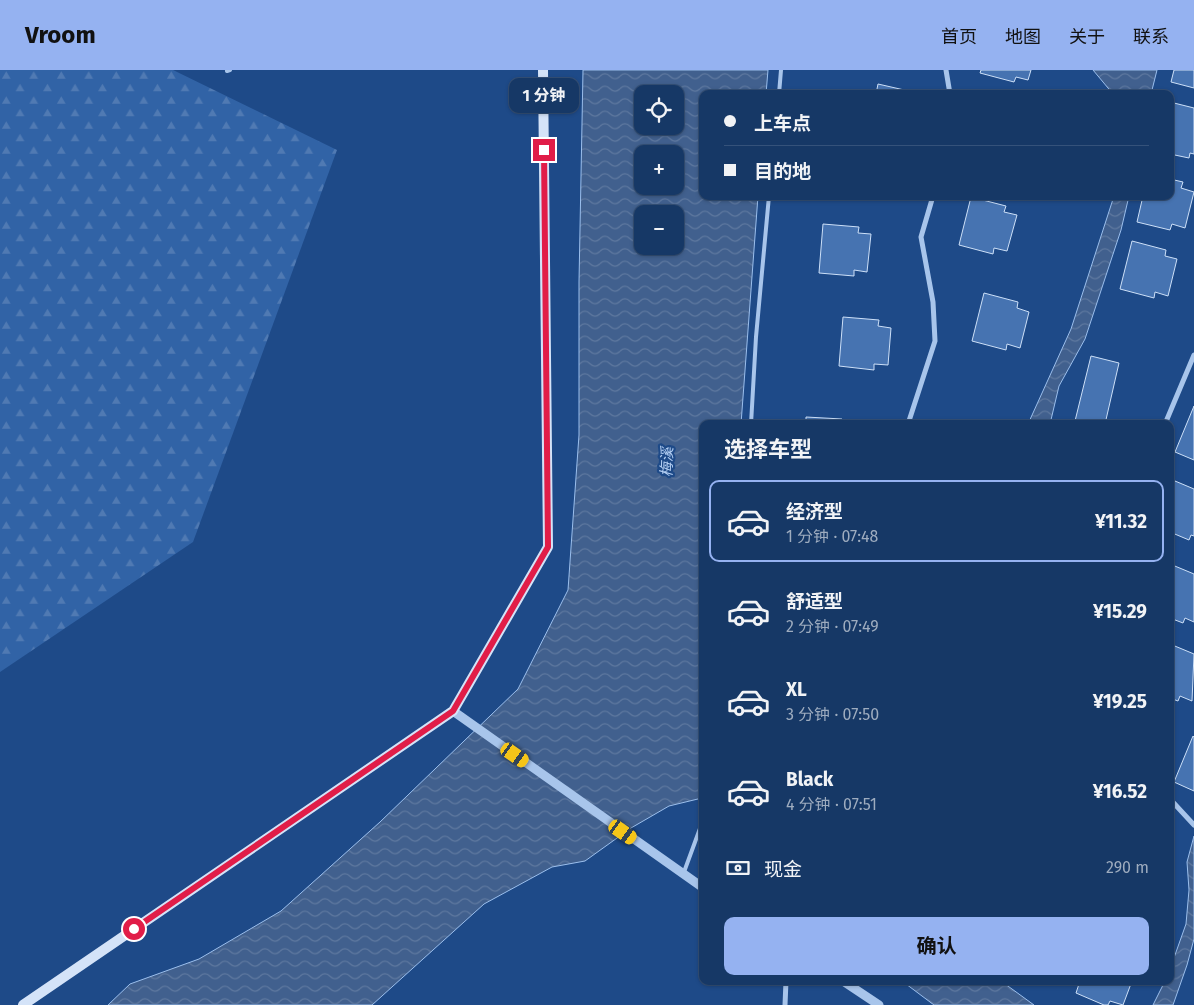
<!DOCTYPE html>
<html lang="zh">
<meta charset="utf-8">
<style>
body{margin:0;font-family:"Fira Sans","Noto Sans SC",sans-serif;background:#1f3f6c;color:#f1f3f6;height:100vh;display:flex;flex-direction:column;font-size:19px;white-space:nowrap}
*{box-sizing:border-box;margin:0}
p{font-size:16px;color:#9eacbf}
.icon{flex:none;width:28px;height:28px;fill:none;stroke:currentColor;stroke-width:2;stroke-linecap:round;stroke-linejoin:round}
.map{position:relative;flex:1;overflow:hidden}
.details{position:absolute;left:699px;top:350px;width:475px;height:565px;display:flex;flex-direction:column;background:#163866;border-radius:10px;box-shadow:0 1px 4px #0004,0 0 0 1px #35527a}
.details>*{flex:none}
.top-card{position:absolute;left:699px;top:20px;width:475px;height:110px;border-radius:10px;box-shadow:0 1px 4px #0004,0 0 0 1px #35527a;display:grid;align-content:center;height:110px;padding:0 25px;background:#163866}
.fabs{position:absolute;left:634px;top:15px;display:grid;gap:10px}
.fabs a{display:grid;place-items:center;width:50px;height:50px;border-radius:10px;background:#163866;box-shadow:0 1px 4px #0004,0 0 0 1px #35527a;font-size:25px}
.end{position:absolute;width:22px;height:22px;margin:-11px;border:6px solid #e11d48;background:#fff;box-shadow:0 0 0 2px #fff}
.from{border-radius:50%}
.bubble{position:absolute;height:35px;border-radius:10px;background:#163866;box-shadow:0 1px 4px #0004,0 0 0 1px #35527a;font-size:16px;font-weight:700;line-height:35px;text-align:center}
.car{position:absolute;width:15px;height:30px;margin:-15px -8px;border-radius:6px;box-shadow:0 0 4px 1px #0007;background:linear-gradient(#f5c518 24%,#345 0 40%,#f5c518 0 76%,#345 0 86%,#f5c518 0)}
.top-card b{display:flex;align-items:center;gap:18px;height:48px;font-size:19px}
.top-card b+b{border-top:1px solid #35527a}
.top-card i{width:12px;height:12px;background:#f1f3f6}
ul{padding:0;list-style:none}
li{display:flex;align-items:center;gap:15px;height:82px;margin:0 10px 8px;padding:0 15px;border:2px solid transparent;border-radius:10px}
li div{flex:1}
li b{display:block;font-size:19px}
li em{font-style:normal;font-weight:700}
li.on{border-color:#95b2f1}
li>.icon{width:45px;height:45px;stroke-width:1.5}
h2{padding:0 25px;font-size:22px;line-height:60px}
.pay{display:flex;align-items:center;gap:12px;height:55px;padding:0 25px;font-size:19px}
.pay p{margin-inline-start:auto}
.primary-button{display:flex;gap:10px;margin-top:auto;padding:10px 25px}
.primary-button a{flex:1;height:58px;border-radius:10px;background:#95b2f1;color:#111;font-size:20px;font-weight:700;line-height:58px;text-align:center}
header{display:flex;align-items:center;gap:30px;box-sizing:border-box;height:70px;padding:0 25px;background:#95b2f1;color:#111}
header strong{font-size:24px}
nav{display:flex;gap:28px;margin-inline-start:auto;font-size:18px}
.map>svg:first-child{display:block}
.forest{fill:url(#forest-firs)}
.water{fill:url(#water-waves);stroke:#9bbfed;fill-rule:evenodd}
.building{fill:#4673b1;stroke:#cde0f8}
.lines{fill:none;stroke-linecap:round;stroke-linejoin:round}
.service{stroke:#a8c5eb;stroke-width:4}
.minor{stroke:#a8c5eb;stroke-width:5}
.tertiary{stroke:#a8c5eb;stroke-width:9}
.secondary{stroke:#d4e3f8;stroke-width:10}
.route{stroke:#e11d48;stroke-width:6}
.labels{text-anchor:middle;stroke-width:4.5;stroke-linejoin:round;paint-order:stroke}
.water-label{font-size:15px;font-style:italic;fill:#b4cff3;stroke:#1e4a88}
</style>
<header>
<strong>Vroom</strong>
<nav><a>首页</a><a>地图</a><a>关于</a><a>联系</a></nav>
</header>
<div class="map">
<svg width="1194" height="935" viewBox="0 0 1194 935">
<defs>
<pattern id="forest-firs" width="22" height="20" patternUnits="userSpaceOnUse" patternTransform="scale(1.25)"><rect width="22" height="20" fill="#3163a6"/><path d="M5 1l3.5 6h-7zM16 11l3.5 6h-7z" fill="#507ab3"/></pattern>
<pattern id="water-waves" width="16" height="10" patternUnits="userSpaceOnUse" patternTransform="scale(1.25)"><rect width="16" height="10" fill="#41608e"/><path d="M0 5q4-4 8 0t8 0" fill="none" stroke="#5e789f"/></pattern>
</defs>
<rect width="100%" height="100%" fill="#1e4a88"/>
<polygon class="forest" points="0,0 173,0 337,80 193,472 0,602"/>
<g class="water">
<path d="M583,0H768L766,24H702V126H758L741,354H702V728L669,736L631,758L585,791L552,797L484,834L372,935H108L130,914L199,889L281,841L380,752L518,619L568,520L579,365V212ZM642,24H675V56H642ZM642,84H675V116H642ZM642,144H675V176H642Z"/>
<polygon points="1093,0 1157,0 1151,24 1113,24"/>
<polygon points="1114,126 1129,126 1121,160 1085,269 1059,316 1050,354 1028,354 1071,259"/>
<polygon points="1194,766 1194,869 1187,895 1173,935 1153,935 1165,911 1170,911 1170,899 1186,854 1189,820 1187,792"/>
<polygon points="902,911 1001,911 1034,935 934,935"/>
</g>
<g class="building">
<polygon points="981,0 1031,0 1028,10 1016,7 1014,12 980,3"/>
<polygon points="1174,0 1194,0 1194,18 1171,12"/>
<polygon points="878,14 913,22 876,24"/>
<polygon points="1170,32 1194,38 1194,84 1190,83 1189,88 1170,84"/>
<polygon points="1170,109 1183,112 1181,118 1194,122 1185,158 1172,154 1170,160 1137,152 1143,126 1170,126"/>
<polygon points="971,127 1006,136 1004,142 1017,145 1007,181 994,178 993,184 959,175"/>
<polygon points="823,154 859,157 858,163 871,164 867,202 854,200 854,206 819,203"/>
<polygon points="1132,171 1166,180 1165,186 1177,189 1168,226 1155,222 1154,228 1120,219"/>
<polygon points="984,223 1018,232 1017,238 1029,242 1020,278 1007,274 1006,280 972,271"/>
<polygon points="843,247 879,250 878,256 891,258 888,295 874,294 874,300 839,296"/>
<polygon points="1091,286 1119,293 1105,354 1075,351"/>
<polygon points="1194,336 1194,390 1175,382"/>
<polygon points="806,347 842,349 842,354 806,354"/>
<polygon points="1175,411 1194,419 1194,466 1191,465 1189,470 1170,462 1170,425"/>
<polygon points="1170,494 1194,504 1194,552 1185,548 1183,553 1170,548"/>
<polygon points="1170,574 1194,584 1192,631 1180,626 1178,631 1170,628"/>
<polygon points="1193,666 1194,667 1194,721 1174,712"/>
<polygon points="1080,911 1132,911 1123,935 1110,931 1108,935 1104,935 1076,923"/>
</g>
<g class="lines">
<g class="service">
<polyline points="227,1 230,0"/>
<polyline points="779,24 781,0"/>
<polyline points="751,354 756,267 769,126"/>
<polyline points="684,802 702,753"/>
</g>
<g class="minor">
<polyline points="946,0 950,24"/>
<polyline points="908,354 935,271 933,232 921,167 933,126"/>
<polyline points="1165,354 1194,285"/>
<polyline points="1170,729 1194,755"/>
<polyline points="785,935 786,911"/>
</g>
<g class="tertiary">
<polyline points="453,641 702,817"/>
<polyline points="843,911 879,935"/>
</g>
<polyline class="secondary" points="23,935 453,641 548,477 543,0"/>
</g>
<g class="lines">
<polyline class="route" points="134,859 453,641 548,477 544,80"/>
</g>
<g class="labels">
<g class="water-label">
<text transform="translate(667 392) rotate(-88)" y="5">梅溪</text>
</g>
</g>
</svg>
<div class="fabs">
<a><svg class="icon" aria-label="locate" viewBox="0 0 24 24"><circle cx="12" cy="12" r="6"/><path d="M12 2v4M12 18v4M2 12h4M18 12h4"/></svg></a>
<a>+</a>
<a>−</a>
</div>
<i class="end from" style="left:134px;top:859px"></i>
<i class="end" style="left:544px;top:80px"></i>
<div class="bubble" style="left:509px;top:8px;width:70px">1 分钟</div>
<i class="car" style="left:515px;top:685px;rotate:125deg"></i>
<i class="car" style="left:623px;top:762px;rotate:125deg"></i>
<div class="top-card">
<b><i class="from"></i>上车点</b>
<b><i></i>目的地</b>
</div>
<section class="details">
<h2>选择车型</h2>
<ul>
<li class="on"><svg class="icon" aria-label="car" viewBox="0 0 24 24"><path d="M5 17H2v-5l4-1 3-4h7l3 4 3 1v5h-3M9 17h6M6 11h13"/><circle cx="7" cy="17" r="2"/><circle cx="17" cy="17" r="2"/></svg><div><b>经济型</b><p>1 分钟 · 07:48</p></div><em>¥11.32</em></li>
<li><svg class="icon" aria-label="car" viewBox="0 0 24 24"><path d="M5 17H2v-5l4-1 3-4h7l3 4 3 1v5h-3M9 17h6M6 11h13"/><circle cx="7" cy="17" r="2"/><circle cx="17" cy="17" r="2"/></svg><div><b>舒适型</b><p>2 分钟 · 07:49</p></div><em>¥15.29</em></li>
<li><svg class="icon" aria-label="car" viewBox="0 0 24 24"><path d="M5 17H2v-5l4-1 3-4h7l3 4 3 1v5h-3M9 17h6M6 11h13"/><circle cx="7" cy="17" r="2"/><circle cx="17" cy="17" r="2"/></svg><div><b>XL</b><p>3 分钟 · 07:50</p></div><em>¥19.25</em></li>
<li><svg class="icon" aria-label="car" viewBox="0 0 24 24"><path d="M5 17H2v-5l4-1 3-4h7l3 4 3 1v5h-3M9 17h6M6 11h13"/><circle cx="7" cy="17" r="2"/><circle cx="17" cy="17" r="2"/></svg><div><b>Black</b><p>4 分钟 · 07:51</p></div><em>¥16.52</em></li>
</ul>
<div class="pay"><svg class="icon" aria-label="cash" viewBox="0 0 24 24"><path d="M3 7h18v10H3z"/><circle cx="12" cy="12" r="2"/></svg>现金<p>290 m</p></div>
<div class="primary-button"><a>确认</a></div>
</section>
</div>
